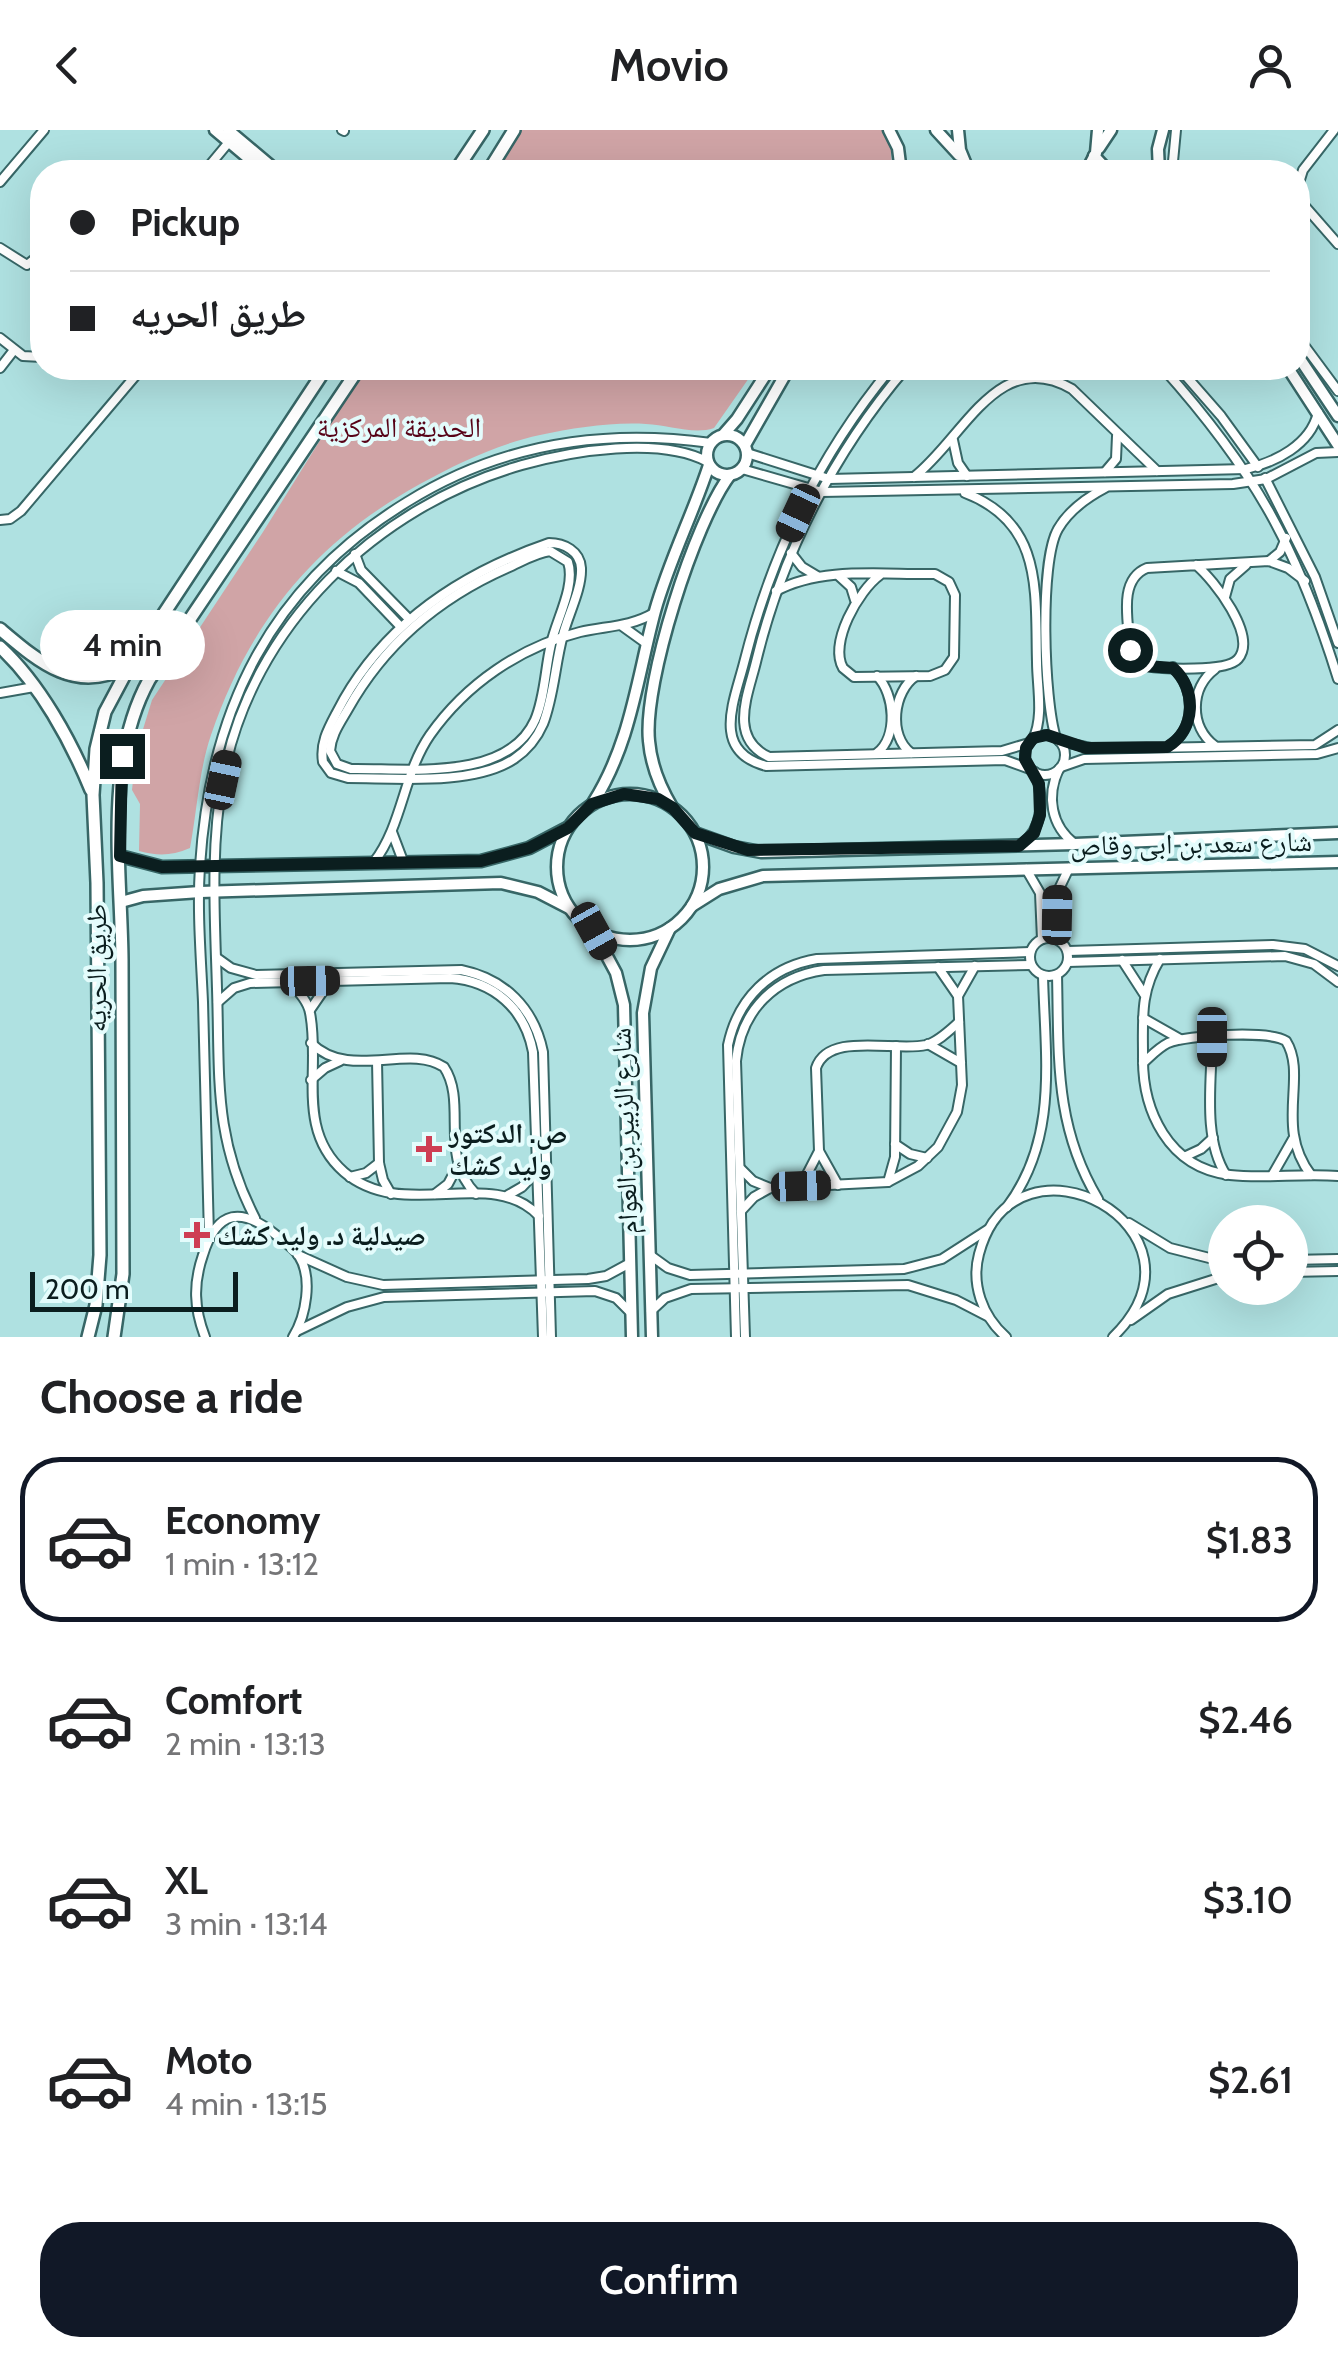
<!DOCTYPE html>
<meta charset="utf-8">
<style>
body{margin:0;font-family:Cabin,"Noto Naskh Arabic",sans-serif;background:#f2f2f2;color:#202124;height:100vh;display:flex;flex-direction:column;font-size:38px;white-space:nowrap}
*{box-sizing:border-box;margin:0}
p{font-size:32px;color:#757577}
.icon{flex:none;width:55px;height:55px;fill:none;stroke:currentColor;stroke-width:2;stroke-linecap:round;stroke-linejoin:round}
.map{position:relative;height:1207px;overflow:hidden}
.details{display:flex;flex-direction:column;background:#fff;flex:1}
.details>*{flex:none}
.top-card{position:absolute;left:30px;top:30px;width:1280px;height:220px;border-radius:40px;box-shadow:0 10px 40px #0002;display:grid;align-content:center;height:220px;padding:0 40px;background:#fff}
.controls{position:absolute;left:1208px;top:1075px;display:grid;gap:20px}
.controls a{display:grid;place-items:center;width:100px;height:100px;border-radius:50%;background:#fff;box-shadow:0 10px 40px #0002;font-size:50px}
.scale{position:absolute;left:30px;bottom:25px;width:208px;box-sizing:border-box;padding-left:10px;border:5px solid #0b1e1f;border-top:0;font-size:28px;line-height:35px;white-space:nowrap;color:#0b1e1f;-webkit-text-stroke:8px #e4fcfc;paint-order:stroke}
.end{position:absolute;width:45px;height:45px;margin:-22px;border:12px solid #0b1e1f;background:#fff;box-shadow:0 0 0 5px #fff}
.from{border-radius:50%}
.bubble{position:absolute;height:70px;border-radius:35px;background:#fff;box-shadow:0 10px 40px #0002;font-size:32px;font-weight:600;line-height:70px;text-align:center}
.car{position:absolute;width:30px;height:60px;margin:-30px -15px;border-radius:12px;box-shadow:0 0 8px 2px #0007;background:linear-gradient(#222 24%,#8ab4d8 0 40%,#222 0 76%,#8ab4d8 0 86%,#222 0)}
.top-card b{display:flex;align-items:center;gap:35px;height:95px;font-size:38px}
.top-card b+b{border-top:2px solid #e0e0e0}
.top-card i{width:25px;height:25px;background:#202124}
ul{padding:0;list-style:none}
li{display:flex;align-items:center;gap:30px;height:165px;margin:0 20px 15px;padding:0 20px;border:5px solid transparent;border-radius:40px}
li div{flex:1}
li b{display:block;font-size:38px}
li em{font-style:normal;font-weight:600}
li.current{border-color:#111827}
li>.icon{width:90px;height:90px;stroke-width:1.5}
h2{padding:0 40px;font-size:45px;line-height:120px}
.action{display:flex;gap:20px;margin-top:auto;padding:20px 40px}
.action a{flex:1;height:115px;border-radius:40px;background:#111827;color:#fff;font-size:40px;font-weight:600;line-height:115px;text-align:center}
header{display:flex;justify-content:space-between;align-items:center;height:130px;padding:0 40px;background:#fff;font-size:45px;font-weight:600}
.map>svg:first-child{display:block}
.green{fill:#d0a4a6}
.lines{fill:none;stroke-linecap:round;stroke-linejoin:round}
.minor-casing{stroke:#376666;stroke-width:12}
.tertiary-casing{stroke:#376666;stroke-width:15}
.secondary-casing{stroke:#376666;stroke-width:16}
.minor{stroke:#fff;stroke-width:8}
.tertiary{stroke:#fff;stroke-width:10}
.secondary{stroke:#fff;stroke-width:11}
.route{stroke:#0b1e1f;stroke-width:12}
.poi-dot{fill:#ce3e54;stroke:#e4fcfc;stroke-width:4}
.labels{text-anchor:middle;stroke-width:8;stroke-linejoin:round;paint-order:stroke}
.park-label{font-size:28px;fill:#570317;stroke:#e4fcfc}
.street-label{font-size:28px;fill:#0b1e1f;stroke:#e4fcfc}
.poi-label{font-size:28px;font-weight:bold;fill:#0b1e1f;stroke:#e4fcfc;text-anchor:start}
</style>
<header><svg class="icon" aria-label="back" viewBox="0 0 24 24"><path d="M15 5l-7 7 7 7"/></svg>Movio<svg class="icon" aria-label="person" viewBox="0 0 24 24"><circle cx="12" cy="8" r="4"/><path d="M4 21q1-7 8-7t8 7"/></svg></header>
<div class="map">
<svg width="1338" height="1207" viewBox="0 0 1338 1207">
<rect width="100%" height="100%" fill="#afe1e1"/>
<g class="green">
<polygon points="519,0 883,0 891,20 892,41 491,42"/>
<path d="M365,238H756L714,298C694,305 668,295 646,294C611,292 574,298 540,305C498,314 458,333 420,354C315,412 250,491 211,605C199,640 197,681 190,718C171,726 158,726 139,721L140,674L132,660L136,622L152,570L263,402Z"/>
</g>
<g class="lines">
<g class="minor-casing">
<g id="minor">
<polyline points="342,0 344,1"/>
<polyline points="204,42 229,12"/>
<polyline points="1172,42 1176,0"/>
<polyline points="0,52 44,0"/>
<polyline points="1298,56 1303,40 1334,0"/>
<polyline points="1298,57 1302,73 1338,114"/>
<polyline points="0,118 27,135 42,123"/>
<polyline points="1298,207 1338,261"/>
<polyline points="0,208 23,226 42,227"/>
<polyline points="0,238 14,220"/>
<path d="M891,238C820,324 771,425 744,533C734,572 711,621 766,636L1005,630L1030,639"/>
<path d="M906,238C834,322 782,424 756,532C748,565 728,608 769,627L1002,621L1029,613"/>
<path d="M1163,238C1255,341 1297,417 1338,549"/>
<polyline points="1179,238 1221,286 1258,337"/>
<polyline points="953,310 958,333 967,346"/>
<path d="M747,323L829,349L1246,339C1276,332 1310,315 1318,283"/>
<polyline points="742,339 822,362 1233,354 1266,349 1316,323 1338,322"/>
<polyline points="1105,342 1116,329 1117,306"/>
<path d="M914,347C964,308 998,216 1072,259L1157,341"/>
<polyline points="1265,348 1315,447 1338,513"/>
<path d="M965,363C1044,393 1035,462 1037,532C1037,556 1044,587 1033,609"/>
<polyline points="0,390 10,389 21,381 142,238"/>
<path d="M549,413C564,413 580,421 581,438C582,459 568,485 563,505C555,534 554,566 543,594C537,608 526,621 514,629C473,656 395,648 348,648L331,643L323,632C320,613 328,599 337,582C381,496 459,444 549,413Z"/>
<path d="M550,421L568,432C576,456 556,490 551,514C545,539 545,567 535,590C507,652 408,638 351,639L337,634L330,621C331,605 340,593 348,579C385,513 439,468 507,438C521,432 535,423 550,421Z"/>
<polyline points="791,423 802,437 817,446"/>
<polyline points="355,424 361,440 409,489"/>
<polyline points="1269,431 1280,422 1286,408"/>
<path d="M1196,435C1214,450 1258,506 1238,529C1227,542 1163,539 1146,536L1130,520C1129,493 1117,450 1147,438L1269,431L1288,438L1305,451"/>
<polyline points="336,441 359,453 400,496"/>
<polyline points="839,446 851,457 855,470"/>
<path d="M776,461C822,436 884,445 935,444L949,452L955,465L954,527L945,540L930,546L854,547L843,538C829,513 858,461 880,445"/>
<polyline points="1225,467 1230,449 1246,435"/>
<polyline points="622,496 647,514"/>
<polyline points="0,563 34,557"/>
<circle cx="1045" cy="625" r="20"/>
<path d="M1056,608C1044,571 1039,432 1058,399C1069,380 1086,368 1105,358"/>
<polyline points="1059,611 1096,619 1315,615 1338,600"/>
<path d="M1170,615C1197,597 1195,559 1173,537"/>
<path d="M1215,616C1189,596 1190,558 1215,539"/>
<path d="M877,623C898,607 895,564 877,546"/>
<path d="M911,623C888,606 893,561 916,546"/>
<polyline points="1061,637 1084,629 1317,624 1338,618"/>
<path d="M1059,639C1046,666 1051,696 1075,714"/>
<polyline points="392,702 403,731"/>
<path d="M1021,715C1044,698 1044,668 1035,642"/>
<path d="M374,732C403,694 403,644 430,605C466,554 520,517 580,502C606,496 630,497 654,483"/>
<polyline points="1026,739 1040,763 1042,809"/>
<circle cx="1049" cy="827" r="19"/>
<polyline points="1057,809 1058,761 1069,738"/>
<polyline points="1068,821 1273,815 1305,819 1338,836"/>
<path d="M217,828L231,838L256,845L461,840C505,849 534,878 543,922L551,1207"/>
<path d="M1160,829C1140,862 1143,888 1143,926C1142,980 1168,1038 1230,1045C1265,1049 1302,1043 1338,1046"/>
<polyline points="1122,830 1144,864"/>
<polyline points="1068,832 1285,826 1314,834 1338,852"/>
<path d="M1057,845C1059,926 1054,996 1098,1069"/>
<path d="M289,851C297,860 308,871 310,883C321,938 295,999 344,1042C403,1093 491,1035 539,1086"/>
<polyline points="958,866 975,836"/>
<path d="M218,872L234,858L250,853L450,848C494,851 525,879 533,922L543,1207"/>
<polyline points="310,880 330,851"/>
<polyline points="1143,888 1180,909"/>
<path d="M1212,907C1212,950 1202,1007 1226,1045"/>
<path d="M311,913C350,951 408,913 444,937C468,973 438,1026 476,1064"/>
<polyline points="928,914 961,933"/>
<polyline points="377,931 379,1033 383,1050 391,1064"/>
<path d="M1143,933C1151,926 1158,918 1168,913C1187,905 1269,900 1286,911C1308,946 1274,997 1311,1045"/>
<polyline points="311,950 325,938 340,931"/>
<polyline points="895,1014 910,1024 927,1028"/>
<polyline points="1186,1026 1201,1019 1213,1008"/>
<polyline points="741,1039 753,1051 770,1058"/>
<polyline points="1273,1044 1293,1009"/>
<polyline points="350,1047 366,1043 379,1033"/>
<polyline points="888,1052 895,1027 896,916"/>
<path d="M838,1055L819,1021L816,938C828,901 895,922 926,915C938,912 950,900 959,892"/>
<polyline points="801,1056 819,1021"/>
<polyline points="435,1064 448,1054 457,1037"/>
<polyline points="508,1065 522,1057 538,1040"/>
<path d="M1007,1077C1059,1008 1045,927 1043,846"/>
<polyline points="741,1081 754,1067 770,1058 888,1052 918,1036 938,1017 957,982 962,955 958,866 938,837"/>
<path d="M255,1088C213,1007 220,947 217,859C215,789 210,718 223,648C251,496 377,376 522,335C572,321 660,306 708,332"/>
<polyline points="1129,1093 1170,1118 1225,1132"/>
<path d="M209,1106C207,1028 205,950 203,872C201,827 197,781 200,736C210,579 271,455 407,372C500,314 603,298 711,313"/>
<polyline points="298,1125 347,1147 383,1155 588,1149 606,1146 630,1133"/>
<polyline points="650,1125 668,1138 690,1145 904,1139 942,1129 987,1100"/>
<polyline points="1290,1130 1338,1129"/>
<polyline points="1290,1142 1338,1141"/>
<polyline points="651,1181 665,1168 691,1159 908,1155 956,1170 987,1186"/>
<polyline points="1131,1190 1168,1164 1225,1146"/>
<polyline points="297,1201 347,1177 384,1167 595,1161 616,1168 631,1183"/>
<path d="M205,1207C194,1178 193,1154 203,1125C217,1079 242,1077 276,1105C283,1111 294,1118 299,1126C313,1148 306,1186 293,1207"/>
<path d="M736,1207L728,915C738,868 770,837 817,829L1030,822"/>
<path d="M745,1207L736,931C741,880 775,847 824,840L1031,835"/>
<path d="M1006,1207C982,1186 971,1154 979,1124C1015,987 1224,1099 1113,1207"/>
</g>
</g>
<g class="tertiary-casing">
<g id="tertiary">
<polyline points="215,0 265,42"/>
<polyline points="228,0 278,42"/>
<polyline points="889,0 898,18 901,42"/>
<polyline points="936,0 959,25"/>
<polyline points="958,0 960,20 969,42"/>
<polyline points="1099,18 1111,0"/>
<polyline points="1094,26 1109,42"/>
<polyline points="1086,42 1096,23 1098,0"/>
<polyline points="1159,42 1158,19 1163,0"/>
<polyline points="1298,226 1338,286"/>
<polyline points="1288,238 1338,315"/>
<circle cx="727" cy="325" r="20"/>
<polyline points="723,305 737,289 770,238"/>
<polyline points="745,315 789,238"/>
<circle cx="630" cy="737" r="73"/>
<path d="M593,673C631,613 637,548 655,481C669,431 693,384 709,335"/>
<path d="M672,677C660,657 651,635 649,611C643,553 695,391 730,345"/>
<polyline points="695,703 734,717 761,722 1075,714 1338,703"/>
<polyline points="120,726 162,737 481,731 529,718 567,698"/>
<polyline points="121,772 143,766 200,762 501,753 538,762 569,778"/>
<polyline points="692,776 719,759 763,746 1338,732"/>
<polyline points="594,802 616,843 624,875 632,1207"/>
<polyline points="652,1207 643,883 651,838 670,798"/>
</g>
</g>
<g class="secondary-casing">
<g id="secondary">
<polyline points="455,42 483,0"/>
<polyline points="488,42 514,0"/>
<path d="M0,499C39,532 75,564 126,537"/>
<path d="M0,517C40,554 71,611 91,660"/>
<polyline points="88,1207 96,1175 100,1125 97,753 93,665 96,619 105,582 130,535 326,238"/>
<path d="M114,1207L123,1144C123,1039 122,934 122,829C121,740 104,631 149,550L359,238"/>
</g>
</g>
<use href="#minor" class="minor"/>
<use href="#tertiary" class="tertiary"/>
<use href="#secondary" class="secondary"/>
</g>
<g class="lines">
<path class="route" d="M122,626L120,726L162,737L481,731L529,718L568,698L592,674L624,664L658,669L673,678L695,703L748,720L1019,716L1034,703L1040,685L1039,654L1025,629L1026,618L1033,608L1047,605L1086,618L1167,617C1196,600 1197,559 1173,538L1146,536L1130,520"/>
</g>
<g class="poi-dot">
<path d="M424 1004h10v10h10v10h-10v10h-10v-10h-10v-10h10z"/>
<path d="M192 1090h10v10h10v10h-10v10h-10v-10h-10v-10h10z"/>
</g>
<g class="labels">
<g class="park-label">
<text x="399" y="307">الحديقة المركزية</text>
</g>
<g class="street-label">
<text transform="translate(1191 713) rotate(-1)" y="10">شارع سعد بن ابى وقاص</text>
<text transform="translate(96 838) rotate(-90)" y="10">طريق الحريه</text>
<text transform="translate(624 1001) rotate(-92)" y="10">شارع الزبير بن العوام</text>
</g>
<g class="poi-label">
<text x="449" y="1013">ص. الدكتور<tspan x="449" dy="32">وليد كشك</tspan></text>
<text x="217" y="1115">صيدلية د. وليد كشك</text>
</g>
</g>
</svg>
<div class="controls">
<a><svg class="icon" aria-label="locate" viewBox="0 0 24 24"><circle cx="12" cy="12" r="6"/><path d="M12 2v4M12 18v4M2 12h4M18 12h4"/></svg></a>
</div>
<div class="scale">200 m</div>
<i class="end from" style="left:1130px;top:520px"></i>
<i class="end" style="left:122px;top:626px"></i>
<div class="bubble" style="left:40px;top:480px;width:165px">4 min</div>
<i class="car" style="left:798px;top:383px;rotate:205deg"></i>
<i class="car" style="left:223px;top:650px;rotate:12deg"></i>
<i class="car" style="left:1057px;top:785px;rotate:1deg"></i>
<i class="car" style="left:594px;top:801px;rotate:151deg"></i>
<i class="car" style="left:310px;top:851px;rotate:89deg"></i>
<i class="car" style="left:1212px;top:907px;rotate:180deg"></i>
<i class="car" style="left:801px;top:1056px;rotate:88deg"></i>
<div class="top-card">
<b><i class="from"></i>Pickup</b>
<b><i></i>طريق الحريه</b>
</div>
</div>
<section class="details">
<h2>Choose a ride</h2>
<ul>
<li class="current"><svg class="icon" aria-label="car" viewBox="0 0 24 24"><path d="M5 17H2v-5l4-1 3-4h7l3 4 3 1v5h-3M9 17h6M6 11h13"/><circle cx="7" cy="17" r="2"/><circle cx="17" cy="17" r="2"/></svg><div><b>Economy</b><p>1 min · 13:12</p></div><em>$1.83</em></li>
<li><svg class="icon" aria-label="car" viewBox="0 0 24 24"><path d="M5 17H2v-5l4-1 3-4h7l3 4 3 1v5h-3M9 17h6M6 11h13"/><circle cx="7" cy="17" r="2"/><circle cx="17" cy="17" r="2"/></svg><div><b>Comfort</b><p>2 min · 13:13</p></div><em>$2.46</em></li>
<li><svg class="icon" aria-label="car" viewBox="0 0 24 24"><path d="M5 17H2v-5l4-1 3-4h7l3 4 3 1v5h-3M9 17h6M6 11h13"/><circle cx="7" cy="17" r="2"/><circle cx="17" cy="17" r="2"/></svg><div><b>XL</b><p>3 min · 13:14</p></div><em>$3.10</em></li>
<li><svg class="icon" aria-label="car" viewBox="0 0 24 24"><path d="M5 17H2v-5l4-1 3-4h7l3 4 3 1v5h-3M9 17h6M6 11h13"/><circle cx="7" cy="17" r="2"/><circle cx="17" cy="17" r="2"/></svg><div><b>Moto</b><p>4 min · 13:15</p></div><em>$2.61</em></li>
</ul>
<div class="action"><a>Confirm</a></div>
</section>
